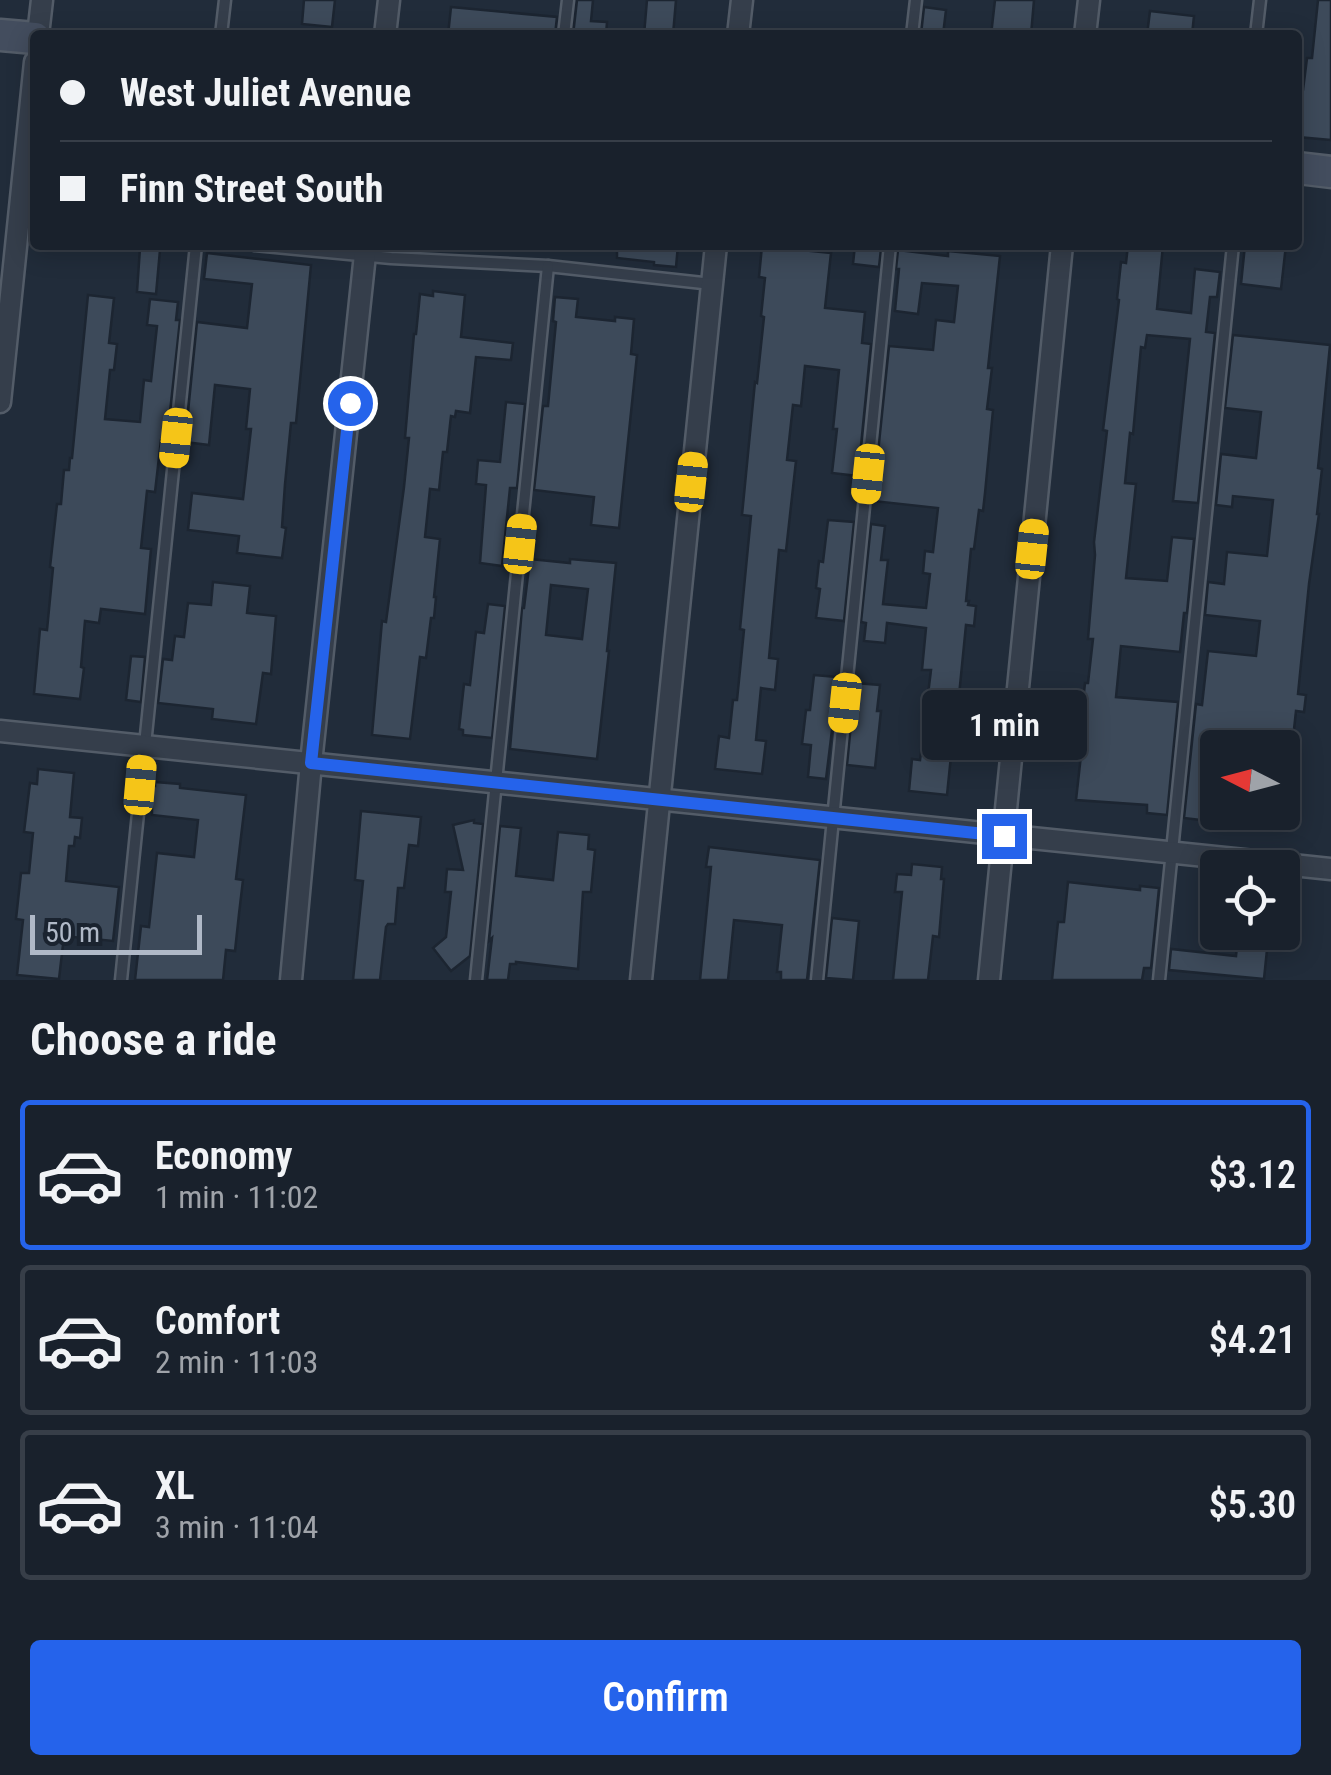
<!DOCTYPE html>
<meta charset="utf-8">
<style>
body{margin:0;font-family:"Roboto Condensed",sans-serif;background:#222934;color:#f1f3f6;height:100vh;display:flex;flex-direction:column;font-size:38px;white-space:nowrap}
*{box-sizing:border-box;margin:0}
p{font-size:32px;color:#9fa3a9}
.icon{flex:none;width:55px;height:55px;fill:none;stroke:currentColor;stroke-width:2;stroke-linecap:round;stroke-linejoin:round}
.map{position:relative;height:980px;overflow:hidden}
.drawer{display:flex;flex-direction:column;background:#19212c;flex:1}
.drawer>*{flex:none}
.banner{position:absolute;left:30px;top:30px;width:1272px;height:220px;border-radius:10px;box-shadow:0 5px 25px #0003,0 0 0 2px #373e48;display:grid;align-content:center;height:220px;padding:0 30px;background:#19212c}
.needle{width:65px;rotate:276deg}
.tools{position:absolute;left:1200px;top:730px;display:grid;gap:20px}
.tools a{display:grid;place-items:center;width:100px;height:100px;border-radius:10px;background:#19212c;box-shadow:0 5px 25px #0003,0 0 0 2px #373e48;font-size:50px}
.scale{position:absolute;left:30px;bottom:25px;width:172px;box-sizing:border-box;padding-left:10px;border:5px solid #b0b9c7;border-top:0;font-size:28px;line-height:35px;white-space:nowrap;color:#b0b9c7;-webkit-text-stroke:8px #1a232f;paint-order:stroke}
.end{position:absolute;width:45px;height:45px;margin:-22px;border:12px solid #2563eb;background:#fff;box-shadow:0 0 0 5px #fff}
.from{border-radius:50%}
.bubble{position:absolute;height:70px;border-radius:10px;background:#19212c;box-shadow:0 5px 25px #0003,0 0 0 2px #373e48;font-size:32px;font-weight:600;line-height:70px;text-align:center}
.car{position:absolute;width:30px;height:60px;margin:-30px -15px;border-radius:12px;box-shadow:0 0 8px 2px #0007;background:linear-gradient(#f5c518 24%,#345 0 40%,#f5c518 0 76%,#345 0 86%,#f5c518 0)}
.banner b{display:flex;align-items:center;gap:35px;height:95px;font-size:38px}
.banner b+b{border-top:2px solid #373e48}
.banner i{width:25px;height:25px;background:#f1f3f6}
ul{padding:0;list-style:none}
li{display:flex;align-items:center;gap:30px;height:150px;margin:0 20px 15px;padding:0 10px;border:5px solid #373e48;border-radius:10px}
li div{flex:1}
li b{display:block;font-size:38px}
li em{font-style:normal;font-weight:600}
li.on{border-color:#2563eb}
li>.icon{width:90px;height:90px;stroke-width:1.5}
h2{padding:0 30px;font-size:45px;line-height:120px}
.action{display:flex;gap:20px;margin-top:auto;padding:20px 30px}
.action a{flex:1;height:115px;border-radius:10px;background:#2563eb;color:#fff;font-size:40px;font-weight:600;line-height:115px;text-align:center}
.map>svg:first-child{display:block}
.building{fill:#3d4a5a;stroke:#1c2531;stroke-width:2.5;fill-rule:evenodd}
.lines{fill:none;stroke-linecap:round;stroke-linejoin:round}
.lane-casing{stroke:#535c68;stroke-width:15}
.street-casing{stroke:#535c68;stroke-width:25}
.secondary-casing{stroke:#535c68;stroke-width:35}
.lane{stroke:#353e4b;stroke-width:10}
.street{stroke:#353e4b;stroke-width:20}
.secondary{stroke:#434d5e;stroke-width:30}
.route{stroke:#2563eb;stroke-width:12}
</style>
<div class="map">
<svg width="1331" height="980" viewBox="0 0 1331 980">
<rect width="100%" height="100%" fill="#212c3a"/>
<g class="building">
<polygon points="304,0 335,0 332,27 302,24"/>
<polygon points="577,0 593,0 591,21 607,22 606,35 573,35"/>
<polygon points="647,0 676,0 673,35 644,35"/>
<polygon points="995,0 1034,0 1031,35 991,35"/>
<polygon points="1318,0 1331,0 1331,140 1298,137 1298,90 1303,90 1307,58 1312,58"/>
<polygon points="451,7 557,17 555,35 448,35"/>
<polygon points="924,7 946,10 943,35 921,34"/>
<polygon points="1150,11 1194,16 1192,35 1147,35"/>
<polygon points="617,245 678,245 676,267 654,265 654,262 617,258"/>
<polygon points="855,245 876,245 876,248 881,249 879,267 853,264"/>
<polygon points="1128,245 1163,245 1157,309 1191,313 1195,269 1220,272 1217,297 1210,297 1206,332 1215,333 1198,503 1173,501 1190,339 1147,335 1145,348 1141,347 1133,434 1130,433 1125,483 1136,484 1126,578 1167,581 1172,537 1194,539 1187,613 1184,613 1180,652 1121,646 1116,697 1178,702 1167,815 1147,813 1147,805 1076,800 1083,737 1079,737 1085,683 1088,683 1093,639 1088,639 1095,555 1094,542 1107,431 1103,430 1119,300 1117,299 1121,262 1126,263"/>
<polygon points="1245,245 1286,245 1281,289 1241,284"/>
<polygon points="762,246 831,253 825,308 865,312 862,343 871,344 858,476 832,473 837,429 833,429 839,370 805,366 801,406 793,405 787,460 796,461 786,551 779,550 769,658 778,659 775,690 761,688 756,740 766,741 762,774 715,769 719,736 729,738 733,700 737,700 744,630 740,629 751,516 742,515 755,382 757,383 764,317 761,316 765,278 759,277"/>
<polygon points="140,248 160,250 156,294 137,292"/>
<polygon points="898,250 948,256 948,251 1000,256 988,368 992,368 987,409 993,410 985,493 983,511 979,510 974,549 971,549 966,601 969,601 968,605 976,606 974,626 966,625 953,756 951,756 947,795 909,791 912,759 920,760 931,670 922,670 926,628 887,623 885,643 864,641 866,623 861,622 871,524 885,526 881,560 888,560 883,604 926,608 930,574 923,573 925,551 933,552 938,508 873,501 889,346 933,350 936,320 954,322 958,286 922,283 918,314 895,311 899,269 896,269"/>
<polygon points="207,253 311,265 296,423 291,423 285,484 282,527 286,528 282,558 237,553 239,536 188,530 192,493 243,499 251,429 246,429 250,389 215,385 209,445 185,442 197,322 247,328 252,284 204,279"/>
<polygon points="433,291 465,295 461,337 513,343 511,360 476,357 470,413 456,411 455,417 451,416 447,452 443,452 439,490 430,489 425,537 440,539 434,597 436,597 434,618 431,618 426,658 420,657 410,739 372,735 382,621 386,622 404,487 409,438 405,438 414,334 416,334 420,294 433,296"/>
<polygon points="88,295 114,298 109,343 117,344 114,370 110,370 105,419 140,422 144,380 151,381 157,326 147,325 150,299 178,302 176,320 180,320 167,440 161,440 155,492 147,491 141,548 151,549 145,614 101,609 99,623 85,621 81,667 84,668 80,699 34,694 40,629 47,630 53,568 50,567 57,504 61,504 64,470 69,470 70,458 72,458"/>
<polygon points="555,297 578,299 576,317 615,321 615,317 634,319 631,354 637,355 619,528 591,525 594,497 534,490 543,406 548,406 556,322 553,321"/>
<polygon points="1233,335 1330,345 1318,468 1322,469 1317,514 1319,514 1309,584 1298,694 1306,695 1304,712 1296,711 1292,748 1218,748 1218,769 1215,768 1209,821 1184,818 1196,704 1202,705 1208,651 1256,656 1260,621 1205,615 1208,582 1224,584 1227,552 1267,556 1273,500 1233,496 1232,507 1216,505 1221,454 1256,458 1261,412 1225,408"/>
<polygon points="506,402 525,404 517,488 510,488 502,566 480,563 486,485 476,484 478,460 500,462"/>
<polygon points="828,520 854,522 844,621 816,618 820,589 816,588 819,561 823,562"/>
<path d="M530,559L570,563V559L616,563L607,651H609L597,759L510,749L522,608H524ZM551,585L588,589L582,639L546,635Z"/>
<polygon points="213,582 250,586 247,613 276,616 271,674 263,673 256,724 212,719 213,709 158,703 163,659 172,660 175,636 184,637 188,603 211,605"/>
<polygon points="488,604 505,606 492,738 463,735 463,730 459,729 464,684 470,685 476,632 484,633"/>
<polygon points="131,656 145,657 141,702 126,700"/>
<polygon points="814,675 837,677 838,681 826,779 808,777 811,745 802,744 806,710 810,710"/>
<polygon points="855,683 880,685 877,711 881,711 875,768 847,765"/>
<polygon points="38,769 74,773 70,817 82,818 80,838 75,837 74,846 69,846 66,881 119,887 113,941 64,936 59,979 17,975 23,920 16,919 21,873 29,873 33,833 24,832 30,783 37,784"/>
<polygon points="155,782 180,784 180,788 246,795 236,879 243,880 239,914 235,951 226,950 223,980 135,980 141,926 149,927 157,853 194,857 198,820 152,815 152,809 147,809 150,786 155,786"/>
<polygon points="361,811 421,817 418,846 409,845 404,888 398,888 395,924 388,924 386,927 380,980 353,980 363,881 355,880"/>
<polygon points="474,820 474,823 483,824 470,956 451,971 433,948 446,937 451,892 445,892 447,869 463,870 453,825"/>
<polygon points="500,826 521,828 516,876 553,880 558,832 589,835 588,849 595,850 591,892 583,892 578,969 516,962 516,964 510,964 508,980 487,980 492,938 489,941"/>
<polygon points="709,847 820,860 807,980 781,980 781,972 777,972 782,925 734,920 728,980 700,980 711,867 706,867"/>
<polygon points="912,864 942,867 941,879 944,879 939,937 933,936 928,980 893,980 902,892 895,892 897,874 911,875"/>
<polygon points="1068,882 1140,890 1140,886 1159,888 1151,968 1144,968 1142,980 1052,980 1058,922 1064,922"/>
<polygon points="832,918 859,921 853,980 826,978"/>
<polygon points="1238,937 1268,940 1264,979 1169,970 1171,949 1236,956"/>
</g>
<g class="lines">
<g class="lane-casing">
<g id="lane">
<polyline points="221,35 225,0"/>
<polyline points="564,35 568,0"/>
<polyline points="912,35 916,0"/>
<polyline points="1256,35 1260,0"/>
<polyline points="254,245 391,258 548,266 712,284"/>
<polyline points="121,980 196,245"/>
<polyline points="476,980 548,266"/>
<polyline points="817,980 890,245"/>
<polyline points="1159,980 1233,245"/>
</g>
</g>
<g class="street-casing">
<g id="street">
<polyline points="38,35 42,0"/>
<polyline points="385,35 389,0"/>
<polyline points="738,35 742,0"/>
<polyline points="1085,35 1089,0"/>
<polyline points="0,402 35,62"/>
<polyline points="0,731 1331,869"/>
<polyline points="291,980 311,763 366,245"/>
<polyline points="641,980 716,245"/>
<polyline points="989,980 1062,245"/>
</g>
</g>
<g class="secondary-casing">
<g id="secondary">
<polyline points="0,35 35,38"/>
<polyline points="1298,168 1331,172"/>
</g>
</g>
<use href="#lane" class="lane"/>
<use href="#street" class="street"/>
<use href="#secondary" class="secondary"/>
</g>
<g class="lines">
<polyline class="route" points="350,403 311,763 1004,836"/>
</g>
</svg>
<div class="tools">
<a><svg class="needle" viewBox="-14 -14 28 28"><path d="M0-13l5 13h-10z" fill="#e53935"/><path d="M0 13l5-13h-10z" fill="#9fa3a9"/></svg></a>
<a><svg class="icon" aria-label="locate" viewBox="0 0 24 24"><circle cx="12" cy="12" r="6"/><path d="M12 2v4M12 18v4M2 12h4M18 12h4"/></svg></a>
</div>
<div class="scale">50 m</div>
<i class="end from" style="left:350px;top:403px"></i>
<i class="end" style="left:1004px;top:836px"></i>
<div class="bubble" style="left:922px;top:690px;width:165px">1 min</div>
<i class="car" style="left:176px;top:438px;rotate:186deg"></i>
<i class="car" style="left:868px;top:474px;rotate:186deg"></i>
<i class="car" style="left:691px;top:482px;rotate:6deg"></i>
<i class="car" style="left:520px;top:544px;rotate:6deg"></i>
<i class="car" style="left:1032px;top:549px;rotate:6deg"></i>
<i class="car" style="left:845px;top:703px;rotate:186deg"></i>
<i class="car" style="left:140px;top:785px;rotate:5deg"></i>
<div class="banner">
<b><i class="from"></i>West Juliet Avenue</b>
<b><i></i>Finn Street South</b>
</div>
</div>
<section class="drawer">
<h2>Choose a ride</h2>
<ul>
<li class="on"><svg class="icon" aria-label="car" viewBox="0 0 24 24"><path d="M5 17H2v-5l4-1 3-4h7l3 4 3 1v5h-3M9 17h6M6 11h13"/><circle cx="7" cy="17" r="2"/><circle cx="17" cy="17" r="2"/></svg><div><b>Economy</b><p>1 min · 11:02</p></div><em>$3.12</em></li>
<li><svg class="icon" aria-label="car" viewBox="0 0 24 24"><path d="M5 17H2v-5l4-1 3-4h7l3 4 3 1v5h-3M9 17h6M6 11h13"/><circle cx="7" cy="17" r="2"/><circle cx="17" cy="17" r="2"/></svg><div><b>Comfort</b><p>2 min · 11:03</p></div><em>$4.21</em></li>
<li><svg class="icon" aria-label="car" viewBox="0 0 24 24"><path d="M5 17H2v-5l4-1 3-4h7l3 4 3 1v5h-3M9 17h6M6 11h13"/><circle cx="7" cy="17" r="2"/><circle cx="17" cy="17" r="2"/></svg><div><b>XL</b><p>3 min · 11:04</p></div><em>$5.30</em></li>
</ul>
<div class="action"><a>Confirm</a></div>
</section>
